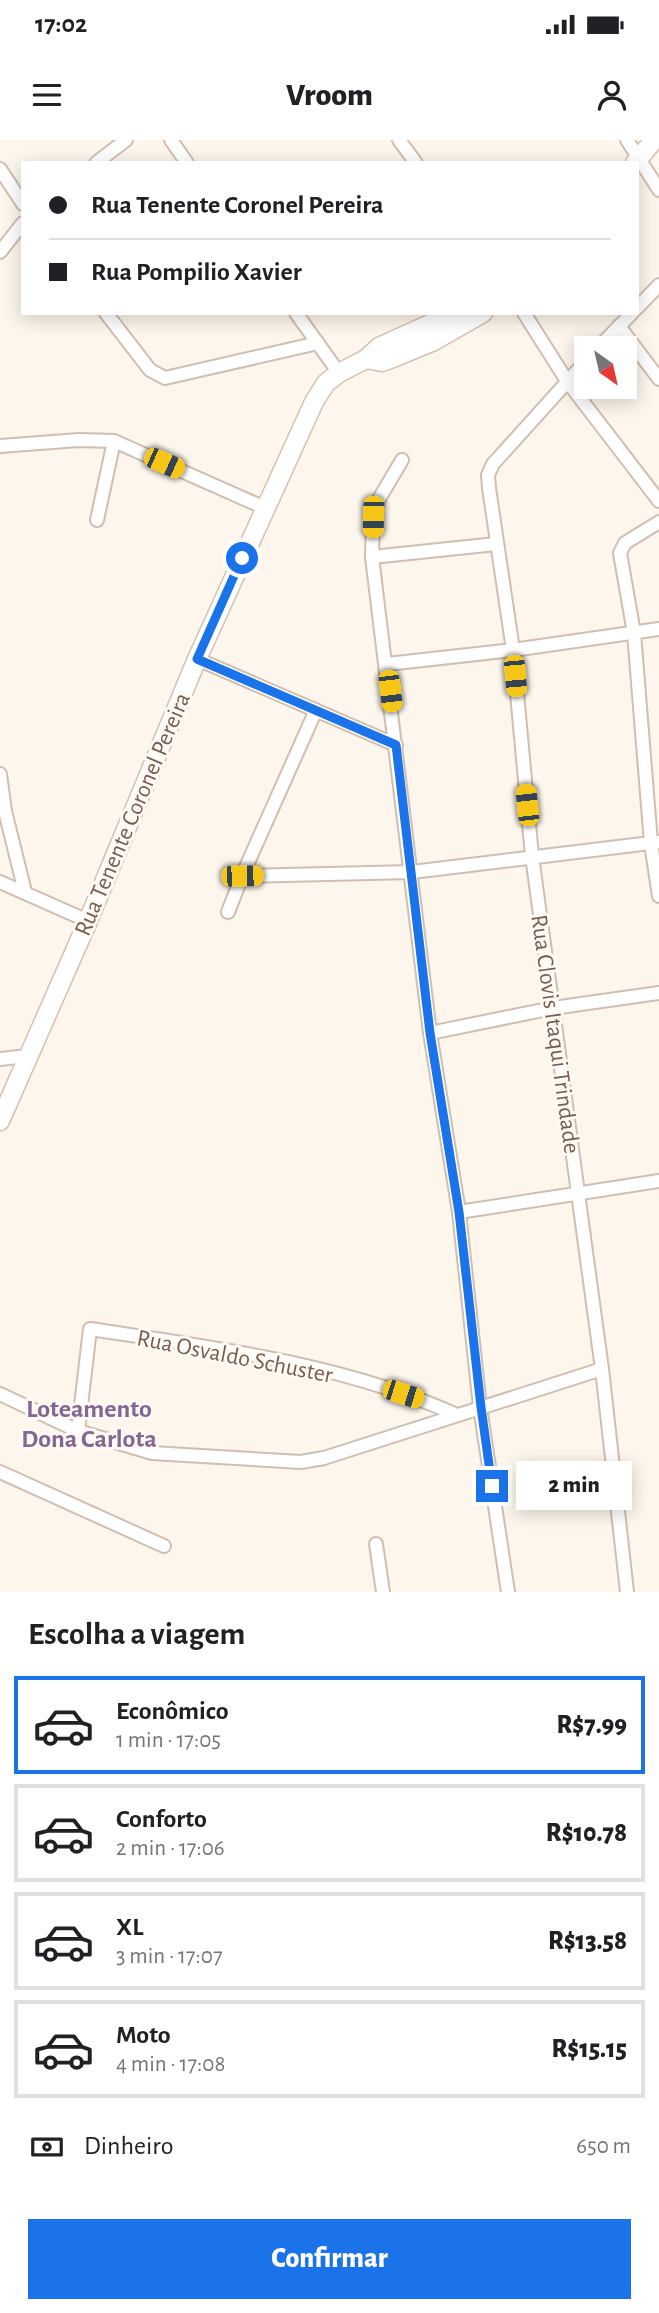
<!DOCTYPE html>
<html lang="pt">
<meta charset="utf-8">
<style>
body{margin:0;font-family:"Alegreya Sans",sans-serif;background:#f2f2f2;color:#202124;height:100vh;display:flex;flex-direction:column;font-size:26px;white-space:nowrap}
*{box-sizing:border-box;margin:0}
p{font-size:23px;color:#757577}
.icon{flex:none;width:38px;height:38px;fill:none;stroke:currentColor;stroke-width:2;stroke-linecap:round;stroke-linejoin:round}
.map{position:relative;height:1452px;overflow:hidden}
.details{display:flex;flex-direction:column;background:#fff;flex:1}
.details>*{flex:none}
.guide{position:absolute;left:21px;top:21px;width:618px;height:154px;border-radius:0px;box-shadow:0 4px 18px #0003;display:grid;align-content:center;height:154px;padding:0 28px;background:#fff}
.needle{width:46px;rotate:146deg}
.controls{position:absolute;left:574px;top:196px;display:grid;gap:14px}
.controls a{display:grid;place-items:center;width:63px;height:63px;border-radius:0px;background:#fff;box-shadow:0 4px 18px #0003;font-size:35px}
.end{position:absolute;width:32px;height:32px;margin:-16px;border:9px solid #1a73e8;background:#fff;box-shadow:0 0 0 4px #fff}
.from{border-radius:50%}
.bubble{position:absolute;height:49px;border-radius:0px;background:#fff;box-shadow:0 4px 18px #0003;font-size:23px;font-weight:800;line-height:49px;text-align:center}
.car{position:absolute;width:21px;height:42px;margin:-21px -10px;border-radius:9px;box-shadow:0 0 5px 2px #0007;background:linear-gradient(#f5c518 24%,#345 0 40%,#f5c518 0 76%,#345 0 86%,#f5c518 0)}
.guide b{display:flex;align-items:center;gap:24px;height:66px;font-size:26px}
.guide b+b{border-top:2px solid #e0e0e0}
.guide i{width:18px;height:18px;background:#202124}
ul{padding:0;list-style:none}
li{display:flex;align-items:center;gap:21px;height:98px;margin:0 14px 10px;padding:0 14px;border:4px solid #e0e0e0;border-radius:0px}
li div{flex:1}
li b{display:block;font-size:26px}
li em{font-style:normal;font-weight:800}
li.on{border-color:#1a73e8}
li>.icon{width:63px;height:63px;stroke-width:1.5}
h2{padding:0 28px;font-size:32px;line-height:84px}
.pay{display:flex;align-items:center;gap:18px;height:77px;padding:0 28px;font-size:26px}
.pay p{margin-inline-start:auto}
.primary-button{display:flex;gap:14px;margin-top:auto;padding:14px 28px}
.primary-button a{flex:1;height:80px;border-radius:0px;background:#1a73e8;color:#fff;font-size:28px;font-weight:800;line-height:80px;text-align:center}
.status{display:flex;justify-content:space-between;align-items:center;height:49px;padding:0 35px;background:#fff;direction:ltr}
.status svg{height:19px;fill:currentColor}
header{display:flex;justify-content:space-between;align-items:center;height:91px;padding:0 28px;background:#fff;font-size:32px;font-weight:800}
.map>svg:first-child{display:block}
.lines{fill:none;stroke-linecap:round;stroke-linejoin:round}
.minor-casing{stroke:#d1beb0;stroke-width:16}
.secondary-casing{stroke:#d6c0b0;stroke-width:21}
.minor{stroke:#fff;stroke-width:12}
.secondary{stroke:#fff;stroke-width:18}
.route{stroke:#1a73e8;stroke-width:9}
.labels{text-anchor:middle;stroke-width:6;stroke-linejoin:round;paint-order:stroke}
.street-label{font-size:24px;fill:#7a5c4d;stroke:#fffaf3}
.neighbourhood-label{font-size:26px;font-weight:bold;fill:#846695;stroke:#fffaf3}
</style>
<div class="status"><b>17:02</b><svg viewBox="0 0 49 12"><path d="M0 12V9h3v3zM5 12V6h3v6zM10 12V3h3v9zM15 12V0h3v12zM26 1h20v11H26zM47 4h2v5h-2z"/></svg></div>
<header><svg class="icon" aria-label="menu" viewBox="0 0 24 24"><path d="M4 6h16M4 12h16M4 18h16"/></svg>Vroom<svg class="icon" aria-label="person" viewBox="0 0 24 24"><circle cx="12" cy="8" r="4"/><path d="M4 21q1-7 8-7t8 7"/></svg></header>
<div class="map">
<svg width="659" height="1452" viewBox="0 0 659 1452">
<rect width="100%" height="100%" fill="#fdf6ec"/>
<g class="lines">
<g class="minor-casing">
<g id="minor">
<polyline points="171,0 187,23"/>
<polyline points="399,0 416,23"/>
<polyline points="627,0 659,50"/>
<polyline points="96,23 126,0"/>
<polyline points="0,29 23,64"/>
<polyline points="0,112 23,83"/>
<polyline points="637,168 659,145"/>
<polyline points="106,173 150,230 165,238 318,203"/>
<polyline points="296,173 339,233"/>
<polyline points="524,173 567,241 659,361"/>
<polyline points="619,186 659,239"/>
<polyline points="598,208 632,173"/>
<polyline points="586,221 493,324 488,335 489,348 513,510 532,716 602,1229 627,1452"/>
<polyline points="0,306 79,300 114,301 265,368"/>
<polyline points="402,320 379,359 373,377 372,417 430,893 459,1072 480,1267 508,1452"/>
<polyline points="97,380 114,301"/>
<polyline points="659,382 625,403 620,413 634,493 651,703 659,756"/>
<polyline points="372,417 496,404"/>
<polyline points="197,519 396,605"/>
<polyline points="387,524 513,510 659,489"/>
<polyline points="0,634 5,671 25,752"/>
<polyline points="242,736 412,732 659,702"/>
<polyline points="0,742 88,781"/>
<polyline points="228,772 242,736 316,570"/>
<polyline points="430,893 553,868 659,853"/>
<polyline points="0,919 27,916"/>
<polyline points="459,1072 659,1041"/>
<polyline points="0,1254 78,1291 152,1313 301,1322 324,1318 602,1229"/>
<path d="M78,1291L90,1189C214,1208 342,1223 457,1275"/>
<polyline points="0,1332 164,1406"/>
<polyline points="376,1404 383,1452"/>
</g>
</g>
<g class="secondary-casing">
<g id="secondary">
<polyline points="635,23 654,0"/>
<polyline points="366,219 382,222 393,218 434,201 483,173"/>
<polyline points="0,981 88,781 197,519 314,262 326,243 339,233 366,219 379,207 454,173"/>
</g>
</g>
<use href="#minor" class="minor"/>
<use href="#secondary" class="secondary"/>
</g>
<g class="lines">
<polyline class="route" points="242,418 197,519 396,605 430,893 459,1072 481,1267 492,1346"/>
</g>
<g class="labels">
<g class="street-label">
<text transform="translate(132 674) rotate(-67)" y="8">Rua Tenente Coronel Pereira</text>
<text transform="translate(556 894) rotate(82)" y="8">Rua Clovis Itaqui Trindade</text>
<text transform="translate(235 1216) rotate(11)" y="8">Rua Osvaldo Schuster</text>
</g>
<g class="neighbourhood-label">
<text x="89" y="1277">Loteamento<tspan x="89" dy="30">Dona Carlota</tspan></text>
</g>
</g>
</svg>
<div class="controls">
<a><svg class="needle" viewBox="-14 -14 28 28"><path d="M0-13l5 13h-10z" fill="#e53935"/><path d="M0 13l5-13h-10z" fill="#757577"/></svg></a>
</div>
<i class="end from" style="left:242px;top:418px"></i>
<i class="end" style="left:492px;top:1346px"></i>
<div class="bubble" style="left:516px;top:1321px;width:116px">2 min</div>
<i class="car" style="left:164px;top:323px;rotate:114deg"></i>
<i class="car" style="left:373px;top:377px;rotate:181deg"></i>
<i class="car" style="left:515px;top:536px;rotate:175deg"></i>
<i class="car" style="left:390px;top:551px;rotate:173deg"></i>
<i class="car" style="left:527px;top:665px;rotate:354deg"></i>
<i class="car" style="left:242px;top:736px;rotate:89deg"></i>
<i class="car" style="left:403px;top:1254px;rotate:108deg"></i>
<div class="guide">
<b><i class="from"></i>Rua Tenente Coronel Pereira</b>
<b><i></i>Rua Pompilio Xavier</b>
</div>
</div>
<section class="details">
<h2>Escolha a viagem</h2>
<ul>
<li class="on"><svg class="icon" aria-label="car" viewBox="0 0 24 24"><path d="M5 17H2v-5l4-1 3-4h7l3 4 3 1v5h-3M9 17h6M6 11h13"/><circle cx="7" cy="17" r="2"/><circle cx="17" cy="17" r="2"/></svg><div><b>Econômico</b><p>1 min · 17:05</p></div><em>R$7.99</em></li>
<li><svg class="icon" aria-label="car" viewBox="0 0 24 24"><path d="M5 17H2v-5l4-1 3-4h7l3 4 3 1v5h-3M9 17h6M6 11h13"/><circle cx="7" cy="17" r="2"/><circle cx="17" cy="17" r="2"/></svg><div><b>Conforto</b><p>2 min · 17:06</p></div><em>R$10.78</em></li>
<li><svg class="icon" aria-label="car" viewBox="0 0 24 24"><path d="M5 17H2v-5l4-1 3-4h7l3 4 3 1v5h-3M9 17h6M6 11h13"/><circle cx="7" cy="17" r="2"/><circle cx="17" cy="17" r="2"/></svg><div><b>XL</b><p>3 min · 17:07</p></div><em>R$13.58</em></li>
<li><svg class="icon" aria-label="car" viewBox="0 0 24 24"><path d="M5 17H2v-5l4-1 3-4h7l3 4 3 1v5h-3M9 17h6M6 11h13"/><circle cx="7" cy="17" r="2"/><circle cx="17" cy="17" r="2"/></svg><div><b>Moto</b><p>4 min · 17:08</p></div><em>R$15.15</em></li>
</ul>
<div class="pay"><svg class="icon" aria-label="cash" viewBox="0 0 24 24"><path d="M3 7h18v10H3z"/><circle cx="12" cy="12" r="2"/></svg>Dinheiro<p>650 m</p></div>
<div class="primary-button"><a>Confirmar</a></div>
</section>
